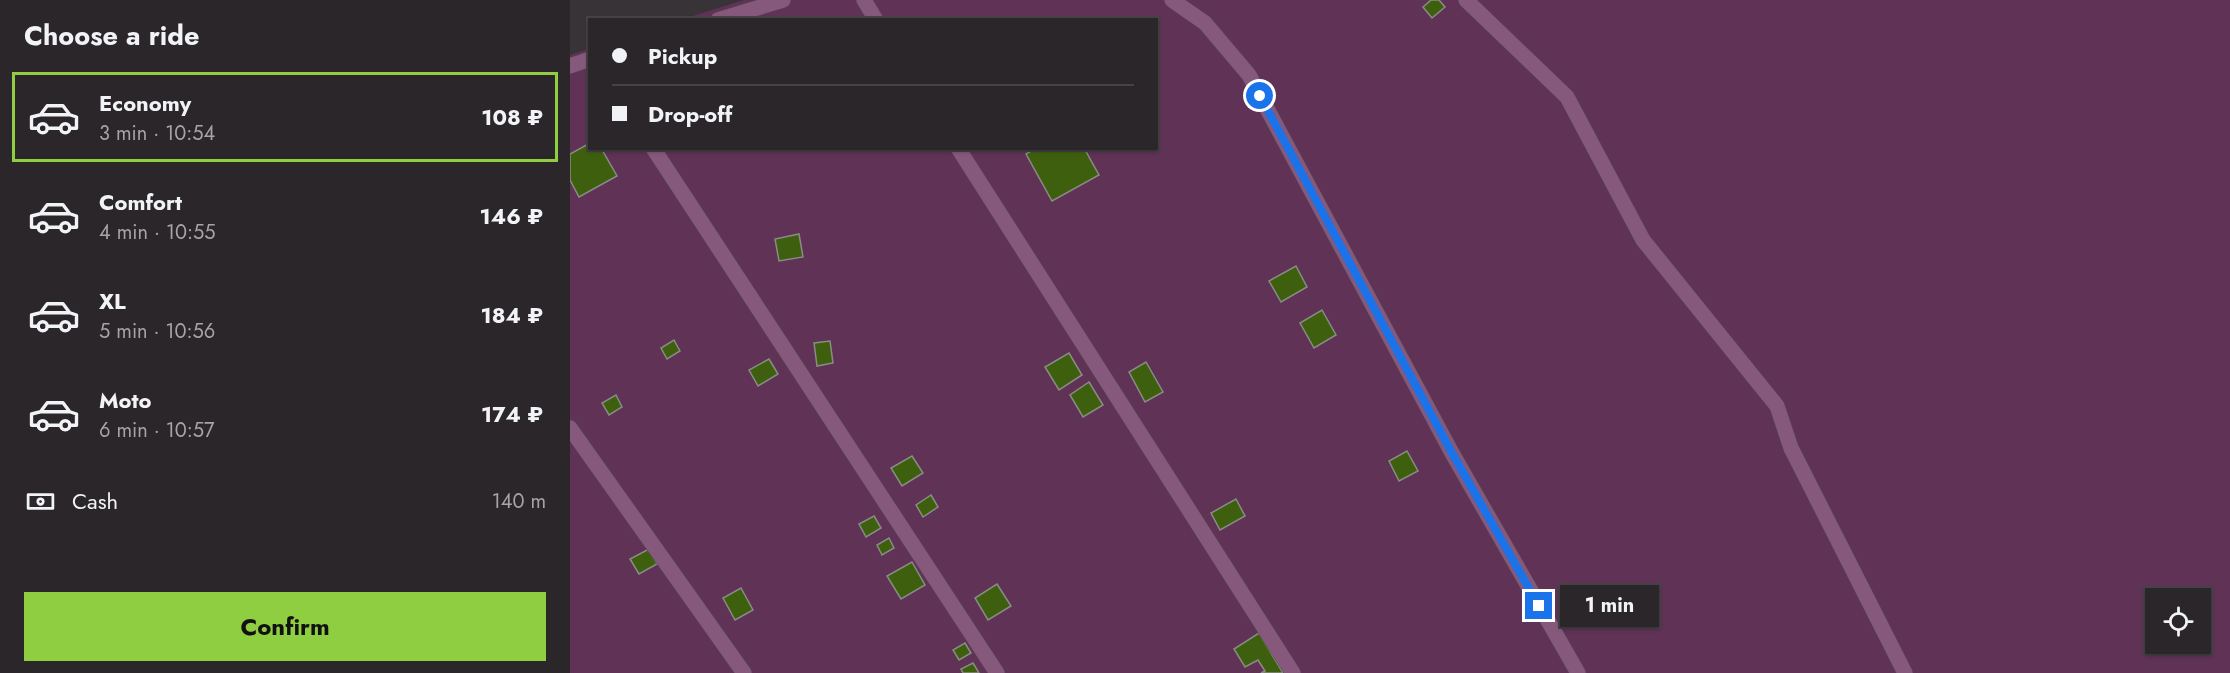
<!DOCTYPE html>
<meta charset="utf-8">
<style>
body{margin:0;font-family:Jost,sans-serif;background:#363235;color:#f1f3f6;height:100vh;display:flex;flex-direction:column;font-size:22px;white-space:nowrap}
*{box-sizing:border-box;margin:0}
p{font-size:20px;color:#a5a5a8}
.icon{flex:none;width:33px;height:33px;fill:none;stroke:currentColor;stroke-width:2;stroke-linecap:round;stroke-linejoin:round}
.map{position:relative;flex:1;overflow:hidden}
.details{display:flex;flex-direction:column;background:#2a2629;width:570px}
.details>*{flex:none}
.hud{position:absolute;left:18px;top:18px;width:570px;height:132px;border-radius:0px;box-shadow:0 2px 4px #0004,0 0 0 2px #464346;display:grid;align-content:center;height:132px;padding:0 24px;background:#2a2629}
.fabs{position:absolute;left:1575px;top:588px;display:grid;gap:12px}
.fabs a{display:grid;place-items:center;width:66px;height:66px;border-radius:0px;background:#2a2629;box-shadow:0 2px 4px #0004,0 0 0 2px #464346;font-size:30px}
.end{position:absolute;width:27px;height:27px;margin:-14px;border:8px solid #1a73e8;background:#fff;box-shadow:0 0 0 3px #fff}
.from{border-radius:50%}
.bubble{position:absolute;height:42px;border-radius:0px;background:#2a2629;box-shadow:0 2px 4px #0004,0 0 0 2px #464346;font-size:20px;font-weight:700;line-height:42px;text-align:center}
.hud b{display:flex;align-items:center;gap:21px;height:57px;font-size:22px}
.hud b+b{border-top:2px solid #464346}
.hud i{width:15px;height:15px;background:#f1f3f6}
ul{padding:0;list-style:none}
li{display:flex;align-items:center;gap:18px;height:90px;margin:0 12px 9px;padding:0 12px;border:3px solid transparent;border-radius:0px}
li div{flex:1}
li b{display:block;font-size:22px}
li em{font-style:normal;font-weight:700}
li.on{border-color:#8fcd41}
li>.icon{width:54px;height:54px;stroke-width:1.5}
h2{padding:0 24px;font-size:27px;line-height:72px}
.pay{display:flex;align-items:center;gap:15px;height:66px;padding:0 24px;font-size:22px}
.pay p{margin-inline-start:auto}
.cta{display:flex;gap:12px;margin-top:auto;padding:12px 24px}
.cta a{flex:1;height:69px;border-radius:0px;background:#8fcd41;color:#111;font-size:24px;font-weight:700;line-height:69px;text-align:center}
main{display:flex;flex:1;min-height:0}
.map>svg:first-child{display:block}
.green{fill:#5f3256;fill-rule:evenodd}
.building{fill:#3e600e;stroke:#898c86;stroke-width:1.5}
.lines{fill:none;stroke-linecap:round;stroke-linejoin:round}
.lane-casing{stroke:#555054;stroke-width:16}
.lane{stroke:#86587c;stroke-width:15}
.route{stroke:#1a73e8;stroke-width:8}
</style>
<main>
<section class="details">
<h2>Choose a ride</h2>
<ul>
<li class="on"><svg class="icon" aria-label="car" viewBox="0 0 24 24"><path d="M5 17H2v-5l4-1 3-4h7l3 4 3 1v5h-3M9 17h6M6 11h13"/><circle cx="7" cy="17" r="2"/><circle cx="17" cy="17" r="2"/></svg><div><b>Economy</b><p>3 min · 10:54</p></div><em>108 ₽</em></li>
<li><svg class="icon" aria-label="car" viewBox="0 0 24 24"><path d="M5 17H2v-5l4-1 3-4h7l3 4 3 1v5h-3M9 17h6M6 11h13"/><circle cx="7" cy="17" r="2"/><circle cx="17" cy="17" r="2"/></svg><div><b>Comfort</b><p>4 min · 10:55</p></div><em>146 ₽</em></li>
<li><svg class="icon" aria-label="car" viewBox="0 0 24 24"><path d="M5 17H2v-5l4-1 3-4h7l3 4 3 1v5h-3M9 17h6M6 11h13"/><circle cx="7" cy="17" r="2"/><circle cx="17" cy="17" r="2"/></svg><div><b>XL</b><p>5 min · 10:56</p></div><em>184 ₽</em></li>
<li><svg class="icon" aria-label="car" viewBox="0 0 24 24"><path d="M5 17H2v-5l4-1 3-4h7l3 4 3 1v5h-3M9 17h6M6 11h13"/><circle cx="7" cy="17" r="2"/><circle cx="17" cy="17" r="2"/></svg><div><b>Moto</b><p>6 min · 10:57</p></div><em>174 ₽</em></li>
</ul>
<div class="pay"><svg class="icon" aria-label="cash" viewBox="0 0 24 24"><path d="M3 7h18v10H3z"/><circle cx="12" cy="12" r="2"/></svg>Cash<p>140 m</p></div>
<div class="cta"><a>Confirm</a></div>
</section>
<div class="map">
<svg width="1660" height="673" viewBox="0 0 1660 673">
<rect width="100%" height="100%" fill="#383337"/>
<path class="green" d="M174,0H1660V673H0V55L19,49L20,148H586V20L113,19ZM1586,598H1630V644H1586Z"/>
<g class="building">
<polygon points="861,0 869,0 875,7 862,18 853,7"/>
<polygon points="20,143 20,148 31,148 47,176 9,197 0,180 0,154"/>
<polygon points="466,148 514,148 529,175 482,201 456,154"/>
<polygon points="229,234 233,257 209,261 205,239"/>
<polygon points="726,266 737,287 711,302 699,281"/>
<polygon points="752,310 766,335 744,348 730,323"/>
<polygon points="104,340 110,351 97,359 91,348"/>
<polygon points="260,341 263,363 247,366 244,343"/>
<polygon points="499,353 512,375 489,390 475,367"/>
<polygon points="199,359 208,374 188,386 179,370"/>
<polygon points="576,362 593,392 575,402 559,372"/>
<polygon points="519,382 533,405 513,417 500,395"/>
<polygon points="46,395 52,407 39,415 32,403"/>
<polygon points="837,451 848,471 829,481 819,461"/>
<polygon points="342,456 353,473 332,486 321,468"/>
<polygon points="361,495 368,507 353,517 346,505"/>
<polygon points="666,499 675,516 650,530 641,513"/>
<polygon points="304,516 311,528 296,537 289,524"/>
<polygon points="319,538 324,548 312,555 307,545"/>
<polygon points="79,549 87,564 69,574 60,559"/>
<polygon points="342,562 355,585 331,599 317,576"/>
<polygon points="427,584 441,606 418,620 405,598"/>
<polygon points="171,588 183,610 165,620 153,598"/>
<polygon points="689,633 713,673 691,673 695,671 688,660 675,667 664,649"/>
<polygon points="395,643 401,653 389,660 383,650"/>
<polygon points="403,663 409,673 393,673 391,669"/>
</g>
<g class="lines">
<g class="lane-casing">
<g id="lane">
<polyline points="294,0 306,20"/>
<polyline points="602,0 635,23 679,75 882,453 1008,673"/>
<polyline points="896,0 997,97 1073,240 1207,406 1221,448 1335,673"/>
<polyline points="148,20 213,0"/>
<polyline points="0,66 20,59"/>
<polyline points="83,148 427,673"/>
<polyline points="388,148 723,673"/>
<polyline points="0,428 174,673"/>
</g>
</g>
<use href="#lane" class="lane"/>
</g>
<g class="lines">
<polyline class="route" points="690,96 882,453 969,606"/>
</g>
</svg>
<div class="fabs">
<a><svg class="icon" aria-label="locate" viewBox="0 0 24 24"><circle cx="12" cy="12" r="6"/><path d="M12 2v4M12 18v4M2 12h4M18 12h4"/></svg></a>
</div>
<i class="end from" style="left:690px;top:96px"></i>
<i class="end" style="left:969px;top:606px"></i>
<div class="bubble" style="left:990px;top:585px;width:99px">1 min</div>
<div class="hud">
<b><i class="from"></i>Pickup</b>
<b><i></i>Drop-off</b>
</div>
</div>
</main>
